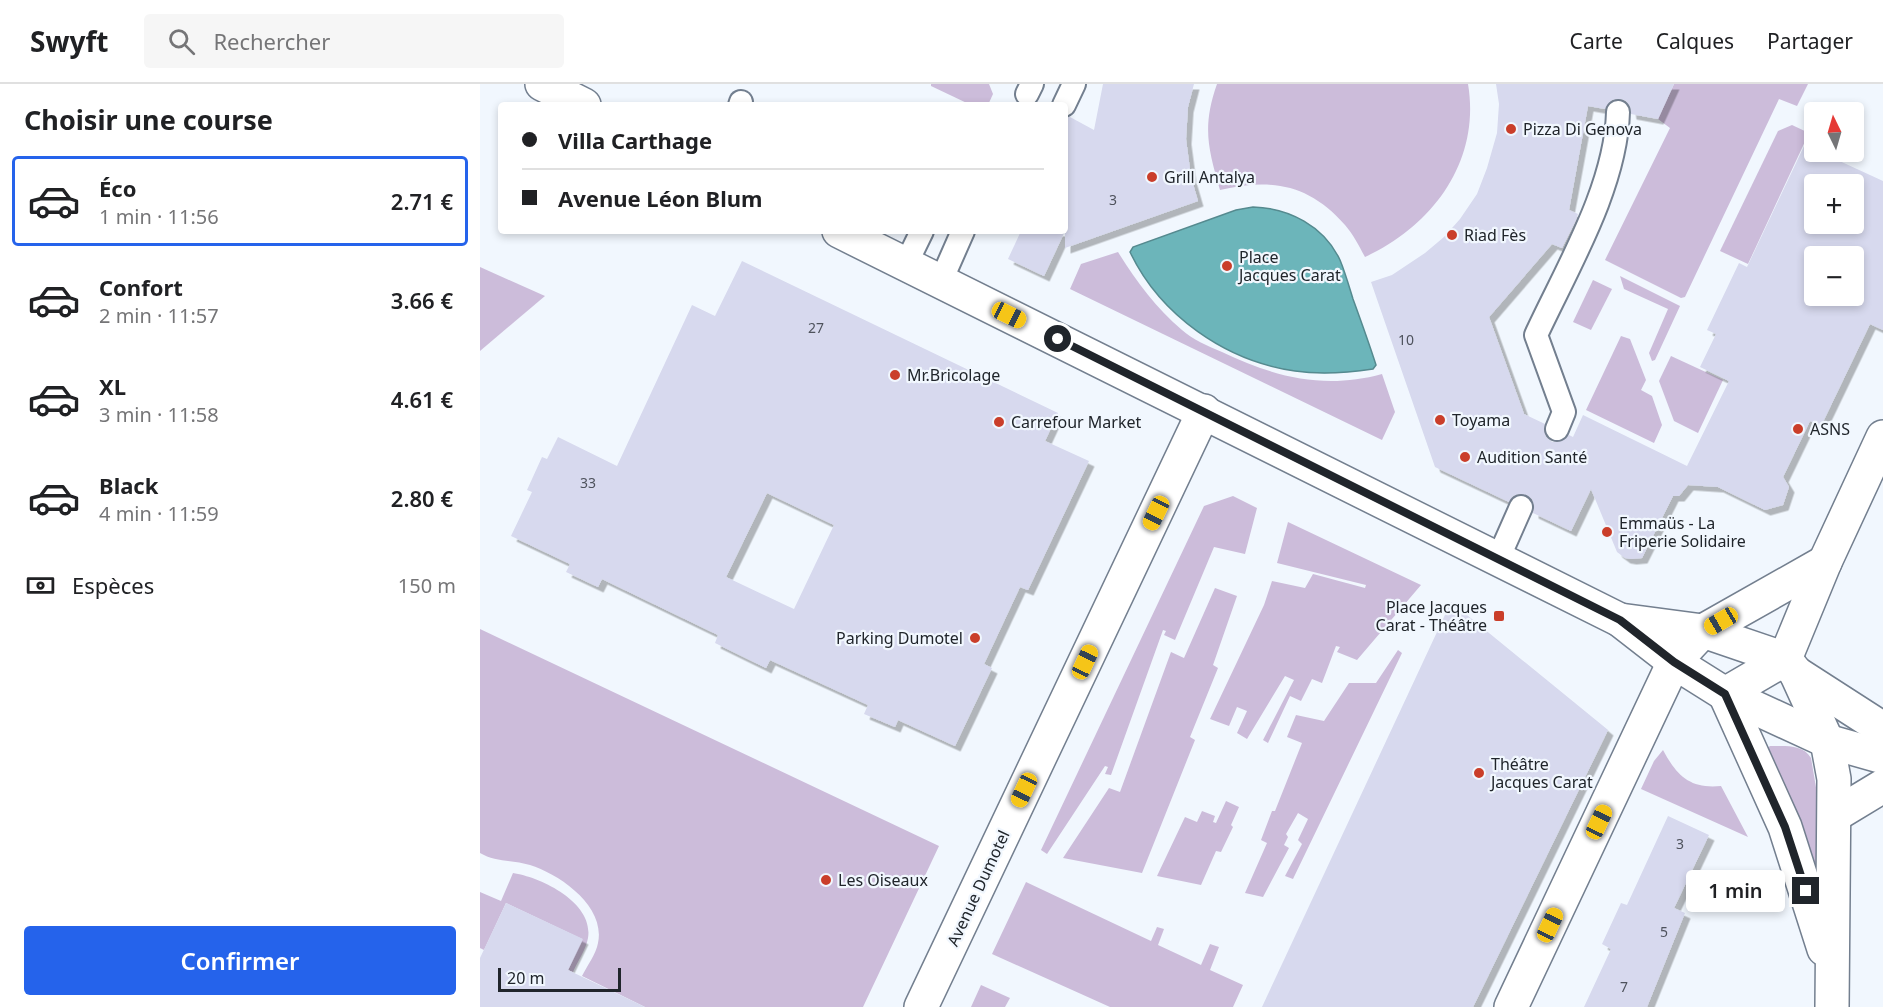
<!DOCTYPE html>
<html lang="fr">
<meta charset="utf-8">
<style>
body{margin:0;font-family:"Noto Sans",sans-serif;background:#f6f6f6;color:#202124;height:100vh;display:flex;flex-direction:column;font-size:22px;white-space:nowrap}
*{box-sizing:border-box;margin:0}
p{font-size:20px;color:#757577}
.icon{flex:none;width:33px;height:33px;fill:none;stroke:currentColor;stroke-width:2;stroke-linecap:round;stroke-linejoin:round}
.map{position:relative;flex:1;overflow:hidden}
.panel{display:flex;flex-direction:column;background:#fff;width:480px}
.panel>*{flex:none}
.hud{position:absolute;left:18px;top:18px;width:570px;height:132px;border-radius:6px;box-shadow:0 3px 9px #0003;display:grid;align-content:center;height:132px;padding:0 24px;background:#fff}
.needle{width:39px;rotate:355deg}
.controls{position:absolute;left:1324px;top:18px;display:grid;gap:12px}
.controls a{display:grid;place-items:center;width:60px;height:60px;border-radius:6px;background:#fff;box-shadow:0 3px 9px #0003;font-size:30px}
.scale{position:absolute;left:18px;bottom:15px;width:123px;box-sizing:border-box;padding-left:6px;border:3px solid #20252b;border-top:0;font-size:16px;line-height:21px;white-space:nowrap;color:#20252b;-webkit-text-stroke:4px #f1f7fe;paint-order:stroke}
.end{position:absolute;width:27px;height:27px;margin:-14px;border:8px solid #20252b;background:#fff;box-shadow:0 0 0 3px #fff}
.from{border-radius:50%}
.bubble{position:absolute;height:42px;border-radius:6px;background:#fff;box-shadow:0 3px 9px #0003;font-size:20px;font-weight:600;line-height:42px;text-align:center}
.car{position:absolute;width:18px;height:36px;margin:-18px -9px;border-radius:8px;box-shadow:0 0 4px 2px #0007;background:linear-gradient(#f5c518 24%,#345 0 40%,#f5c518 0 76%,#345 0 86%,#f5c518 0)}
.hud b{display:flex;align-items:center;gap:21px;height:57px;font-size:22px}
.hud b+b{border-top:2px solid #e0e0e0}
.hud i{width:15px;height:15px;background:#202124}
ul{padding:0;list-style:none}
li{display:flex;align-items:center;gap:18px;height:90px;margin:0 12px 9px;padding:0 12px;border:3px solid transparent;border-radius:6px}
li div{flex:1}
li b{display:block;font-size:22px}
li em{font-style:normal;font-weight:600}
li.current{border-color:#2563eb}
li>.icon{width:54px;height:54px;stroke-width:1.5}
h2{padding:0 24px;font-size:27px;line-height:72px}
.pay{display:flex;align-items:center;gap:15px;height:66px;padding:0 24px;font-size:22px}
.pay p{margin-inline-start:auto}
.cta{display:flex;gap:12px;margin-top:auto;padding:12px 24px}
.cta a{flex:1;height:69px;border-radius:6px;background:#2563eb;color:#fff;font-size:24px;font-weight:600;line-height:69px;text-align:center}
header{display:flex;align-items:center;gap:36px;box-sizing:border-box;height:84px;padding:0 30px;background:#fff;border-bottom:2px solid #e0e0e0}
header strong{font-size:28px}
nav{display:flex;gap:33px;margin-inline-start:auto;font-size:21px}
.search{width:420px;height:54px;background:#f6f6f6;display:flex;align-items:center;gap:15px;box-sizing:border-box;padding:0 21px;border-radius:6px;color:#757577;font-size:22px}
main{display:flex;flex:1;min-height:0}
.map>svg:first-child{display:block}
.green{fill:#ccbcda}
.water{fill:#6cb5ba;stroke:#558a8f;stroke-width:1.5}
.building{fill:#d7d9ee;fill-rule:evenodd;filter:url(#shadow)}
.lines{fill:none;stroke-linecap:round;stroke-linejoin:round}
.service-casing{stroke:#737f8f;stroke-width:26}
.minor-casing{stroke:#737f8f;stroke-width:36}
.tertiary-casing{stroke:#737f8f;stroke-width:36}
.secondary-casing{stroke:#737f8f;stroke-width:36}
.service{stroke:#fff;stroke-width:22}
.minor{stroke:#fff;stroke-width:33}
.tertiary{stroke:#fff;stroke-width:33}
.secondary{stroke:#fff;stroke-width:33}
.route{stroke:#20252b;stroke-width:8}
.poi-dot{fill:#ca3e2a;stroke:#f1f7fe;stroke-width:2}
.labels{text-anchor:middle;stroke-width:4.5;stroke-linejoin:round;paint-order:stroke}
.number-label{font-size:14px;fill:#4e525c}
.poi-label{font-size:16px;fill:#20252b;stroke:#f1f7fe;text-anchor:start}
.street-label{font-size:16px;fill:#20252b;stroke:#f1f7fe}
</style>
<header>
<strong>Swyft</strong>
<div class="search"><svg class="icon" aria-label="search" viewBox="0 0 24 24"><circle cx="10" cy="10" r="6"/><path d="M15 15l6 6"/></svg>Rechercher</div>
<nav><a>Carte</a><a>Calques</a><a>Partager</a></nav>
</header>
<main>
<section class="panel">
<h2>Choisir une course</h2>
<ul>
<li class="current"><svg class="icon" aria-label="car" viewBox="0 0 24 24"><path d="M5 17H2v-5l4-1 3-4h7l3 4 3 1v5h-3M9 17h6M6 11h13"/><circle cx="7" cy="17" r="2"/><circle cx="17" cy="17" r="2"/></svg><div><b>Éco</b><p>1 min · 11:56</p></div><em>2.71 €</em></li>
<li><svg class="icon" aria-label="car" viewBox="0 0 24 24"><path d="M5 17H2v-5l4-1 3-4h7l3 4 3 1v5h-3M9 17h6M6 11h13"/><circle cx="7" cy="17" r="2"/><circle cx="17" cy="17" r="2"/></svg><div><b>Confort</b><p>2 min · 11:57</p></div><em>3.66 €</em></li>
<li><svg class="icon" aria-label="car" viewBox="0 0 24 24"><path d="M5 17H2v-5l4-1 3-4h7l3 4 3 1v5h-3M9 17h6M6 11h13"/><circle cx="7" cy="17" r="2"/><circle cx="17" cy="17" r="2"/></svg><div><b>XL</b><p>3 min · 11:58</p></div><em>4.61 €</em></li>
<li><svg class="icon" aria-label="car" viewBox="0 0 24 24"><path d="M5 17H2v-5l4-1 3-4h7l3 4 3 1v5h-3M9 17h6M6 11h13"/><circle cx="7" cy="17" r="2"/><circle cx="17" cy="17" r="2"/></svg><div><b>Black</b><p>4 min · 11:59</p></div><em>2.80 €</em></li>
</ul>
<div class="pay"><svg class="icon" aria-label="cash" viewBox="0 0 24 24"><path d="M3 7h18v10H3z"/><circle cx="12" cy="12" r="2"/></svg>Espèces<p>150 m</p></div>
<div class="cta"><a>Confirmer</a></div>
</section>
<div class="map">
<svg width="1403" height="923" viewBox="0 0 1403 923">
<defs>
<filter id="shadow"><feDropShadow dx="5.5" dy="5.5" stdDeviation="0" flood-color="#0004"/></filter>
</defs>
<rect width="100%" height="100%" fill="#f1f7fe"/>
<g class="green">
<polygon points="451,0 509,0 513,10 508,21 491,21 451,2"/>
<path d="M737,0H988C1001,77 953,142 885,173C879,162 873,150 865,141C829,100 791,94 740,106C728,64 722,43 737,0Z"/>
<polygon points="1194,0 1328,0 1317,22 1299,15 1205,213 1201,214 1125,176 1190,44 1178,35"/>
<polygon points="1312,41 1329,49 1268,180 1240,167 1298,47"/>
<path d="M638,168C656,197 676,224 702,246C713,256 728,262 742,268C794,293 844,306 902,290L915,328L902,356L590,205L601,180Z"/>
<polygon points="0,183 65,212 0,267"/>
<polygon points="1140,192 1200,222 1175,276 1172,277 1169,269 1188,225 1144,205"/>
<polygon points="1113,196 1132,205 1111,246 1093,238"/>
<polygon points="1141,252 1150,255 1166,296 1161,306 1172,312 1182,341 1174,359 1106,326"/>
<polygon points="1191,272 1243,296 1218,349 1194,337 1179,297"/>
<polygon points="753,412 777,424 765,470 734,463 695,556 684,551 686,547 683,546 631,691 625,690 628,683 625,682 567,770 561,766 724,422"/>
<polygon points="808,438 941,501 877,576 857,568 860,563 856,562 842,599 832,595 821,617 810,612 788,659 783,656 814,596 805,592 767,655 757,649 767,627 757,623 749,642 730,635 784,521 792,497 825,504 833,490 885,504 886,501 797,479"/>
<polygon points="735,504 757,512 733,581 738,584 710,653 715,656 662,789 583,774 629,704 640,708 691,568 704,574"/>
<path d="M0,545L459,762L383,923H165L102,892C107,882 116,870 118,859C126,822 79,790 50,781C34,776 15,778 0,769Z"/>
<polygon points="918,566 922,569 813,795 805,792 822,760 818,756 828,735 818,729 806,750 808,753 804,761 809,764 783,813 765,809 787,759 781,756 792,727 795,727 822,659 807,653 816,631 844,637 869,599 896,599"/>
<path d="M1290,662C1305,662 1323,660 1331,674L1341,733L1345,808L1286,665Z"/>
<path d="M1183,666C1197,692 1210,705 1241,702L1268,753L1161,705L1174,677Z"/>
<polygon points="746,717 759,723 751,741 753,743 741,768 736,767 721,801 677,792 705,733 717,738 722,727 735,732 733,738 736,739"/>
<path d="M33,789C60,793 114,818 108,854C106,865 98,877 93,888L88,886L102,855L26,819L4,866L0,864V808L21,817Z"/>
<polygon points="546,798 671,857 677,843 684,845 678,861 721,881 730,860 739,863 730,886 763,901 753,923 630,923 512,870"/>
<polygon points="501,901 530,914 525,923 491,923"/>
</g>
<path class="water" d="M773,123C809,124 844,142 860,176C865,188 869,202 873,215C881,237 889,259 896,281L893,285C867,289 841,291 815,287C745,277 680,231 650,168L653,163L756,126Z"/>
<g class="building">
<polygon points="623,0 714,0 708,23 706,55 711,93 718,117 585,164 585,34 590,33 614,46"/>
<path d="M1016,0H1194L1178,35L1151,30L1150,22L1146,17L1140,15L1132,16L1125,25L1108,22L1089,126L1098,130L1096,136L1082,164L1072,160L1009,233L1044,330L1065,340L1064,346L1066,353L1072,358H1079L1089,351L1093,353L1103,331L1207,382L1249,297L1220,283L1236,250L1227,246L1259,179L1267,183L1325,60L1335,65V68H1340L1403,97V246L1390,240L1341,342L1330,337L1303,393L1309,403L1303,421L1285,426L1238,403L1208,401L1199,412H1193L1162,474L1151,475L1145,474L1137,468L1111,405L1091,447L1053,429L1054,421L1052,415L1047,411L1039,410L1033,412L1029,418L955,383L891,198L912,191L945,169L964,153L980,135L997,110L1007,84L1017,49L1019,20ZM1335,100H1374V140H1335ZM1335,172H1374V212H1335Z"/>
<polygon points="541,147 585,147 564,192 528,175"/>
<path d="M262,177L578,329L565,357L609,377L548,506L540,503L504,580L512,584L475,662L418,636L415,643L384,630L388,621L290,576L286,584L235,559L238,551L122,495L118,503L86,488L90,480L31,452L52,408L47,406L62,373L67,375L78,353L137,382L212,221L235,232ZM287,409L354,441L314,525L246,493Z"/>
<polygon points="971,518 1128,646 993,923 782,923"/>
<polygon points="1188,732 1229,751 1194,824 1205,829 1167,923 1104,923 1131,865 1122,860 1141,819 1147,821"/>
<polygon points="26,819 103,855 88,886 165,923 0,923 0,874"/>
</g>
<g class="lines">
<g class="service-casing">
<g id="service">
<polyline points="547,10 552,0"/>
<polyline points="260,21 261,18"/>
<polyline points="584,21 594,0"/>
<polyline points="426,180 442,147"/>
<polyline points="461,197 483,147"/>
<path d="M1077,345L1084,328L1056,251C1087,184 1136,103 1138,28"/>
<polyline points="1018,475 1041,423"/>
</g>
</g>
<g class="minor-casing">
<g id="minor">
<polyline points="1316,589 1403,645"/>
<polyline points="1245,610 1305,575 1345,478 1403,353"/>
<polyline points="1347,657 1403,673"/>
<polyline points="1355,731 1403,702"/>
<polyline points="1031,923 1194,578 1223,547 1345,478"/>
</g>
</g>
<g class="tertiary-casing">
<polyline id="tertiary" points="441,923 724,327"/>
</g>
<g class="secondary-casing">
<g id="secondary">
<polyline points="62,0 104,21"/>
<polyline points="359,147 1140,536 1194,578 1245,610 1347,657"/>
<polyline points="1140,536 1223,547 1305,575 1316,589 1347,657 1354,695 1352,923"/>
<polyline points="1245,610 1305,743 1344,865"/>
</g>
</g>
<use href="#service" class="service"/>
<use href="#minor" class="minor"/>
<use href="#tertiary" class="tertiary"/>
<use href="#secondary" class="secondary"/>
</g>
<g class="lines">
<polyline class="route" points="578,255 1140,536 1194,578 1245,610 1305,743 1326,807"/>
</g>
<g class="poi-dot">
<circle cx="1031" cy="45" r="6"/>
<circle cx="672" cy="93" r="6"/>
<circle cx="972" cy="151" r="6"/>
<circle cx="747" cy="182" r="6"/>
<circle cx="415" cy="291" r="6"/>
<circle cx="960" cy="336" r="6"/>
<circle cx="519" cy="338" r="6"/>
<circle cx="1318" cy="345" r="6"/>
<circle cx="985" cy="373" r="6"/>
<circle cx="1127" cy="448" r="6"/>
<rect x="1013" y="526" width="12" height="12" rx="3"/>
<circle cx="495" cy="554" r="6"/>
<circle cx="999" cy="689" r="6"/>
<circle cx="346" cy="796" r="6"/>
</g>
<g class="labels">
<g class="number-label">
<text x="633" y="121">3</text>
<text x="336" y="249">27</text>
<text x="926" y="261">10</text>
<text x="108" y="404">33</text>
<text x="1200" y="765">3</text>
<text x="1184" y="853">5</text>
<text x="1144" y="908">7</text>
</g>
<g class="poi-label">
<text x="1043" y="51">Pizza Di Genova</text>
<text x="684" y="99">Grill Antalya</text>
<text x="984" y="157">Riad Fès</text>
<text x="759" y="179">Place<tspan x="759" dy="18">Jacques Carat</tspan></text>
<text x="427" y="297">Mr.Bricolage</text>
<text x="972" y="342">Toyama</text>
<text x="531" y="344">Carrefour Market</text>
<text x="1330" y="351">ASNS</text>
<text x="997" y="379">Audition Santé</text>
<text x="1139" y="445">Emmaüs - La<tspan x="1139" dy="18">Friperie Solidaire</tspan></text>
<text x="1007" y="529" text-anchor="end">Place Jacques<tspan x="1007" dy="18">Carat - Théâtre</tspan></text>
<text x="483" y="560" text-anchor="end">Parking Dumotel</text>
<text x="1011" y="686">Théâtre<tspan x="1011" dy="18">Jacques Carat</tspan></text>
<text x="358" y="802">Les Oiseaux</text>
</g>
<g class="street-label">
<text transform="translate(498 804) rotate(-65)" y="6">Avenue Dumotel</text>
</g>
</g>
</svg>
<div class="controls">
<a><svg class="needle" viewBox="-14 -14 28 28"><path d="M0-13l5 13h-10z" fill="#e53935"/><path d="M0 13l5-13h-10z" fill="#757577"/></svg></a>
<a>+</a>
<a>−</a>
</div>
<div class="scale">20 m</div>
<i class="end from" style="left:578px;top:255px"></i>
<i class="end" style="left:1326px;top:807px"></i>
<div class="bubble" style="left:1206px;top:786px;width:99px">1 min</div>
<i class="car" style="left:529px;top:231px;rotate:116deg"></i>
<i class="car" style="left:676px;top:429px;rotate:206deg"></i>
<i class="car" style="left:1241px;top:537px;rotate:240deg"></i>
<i class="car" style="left:605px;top:578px;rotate:25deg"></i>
<i class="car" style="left:544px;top:706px;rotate:205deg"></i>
<i class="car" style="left:1119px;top:738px;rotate:25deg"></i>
<i class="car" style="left:1070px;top:841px;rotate:25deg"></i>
<div class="hud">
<b><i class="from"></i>Villa Carthage</b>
<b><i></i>Avenue Léon Blum</b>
</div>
</div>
</main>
